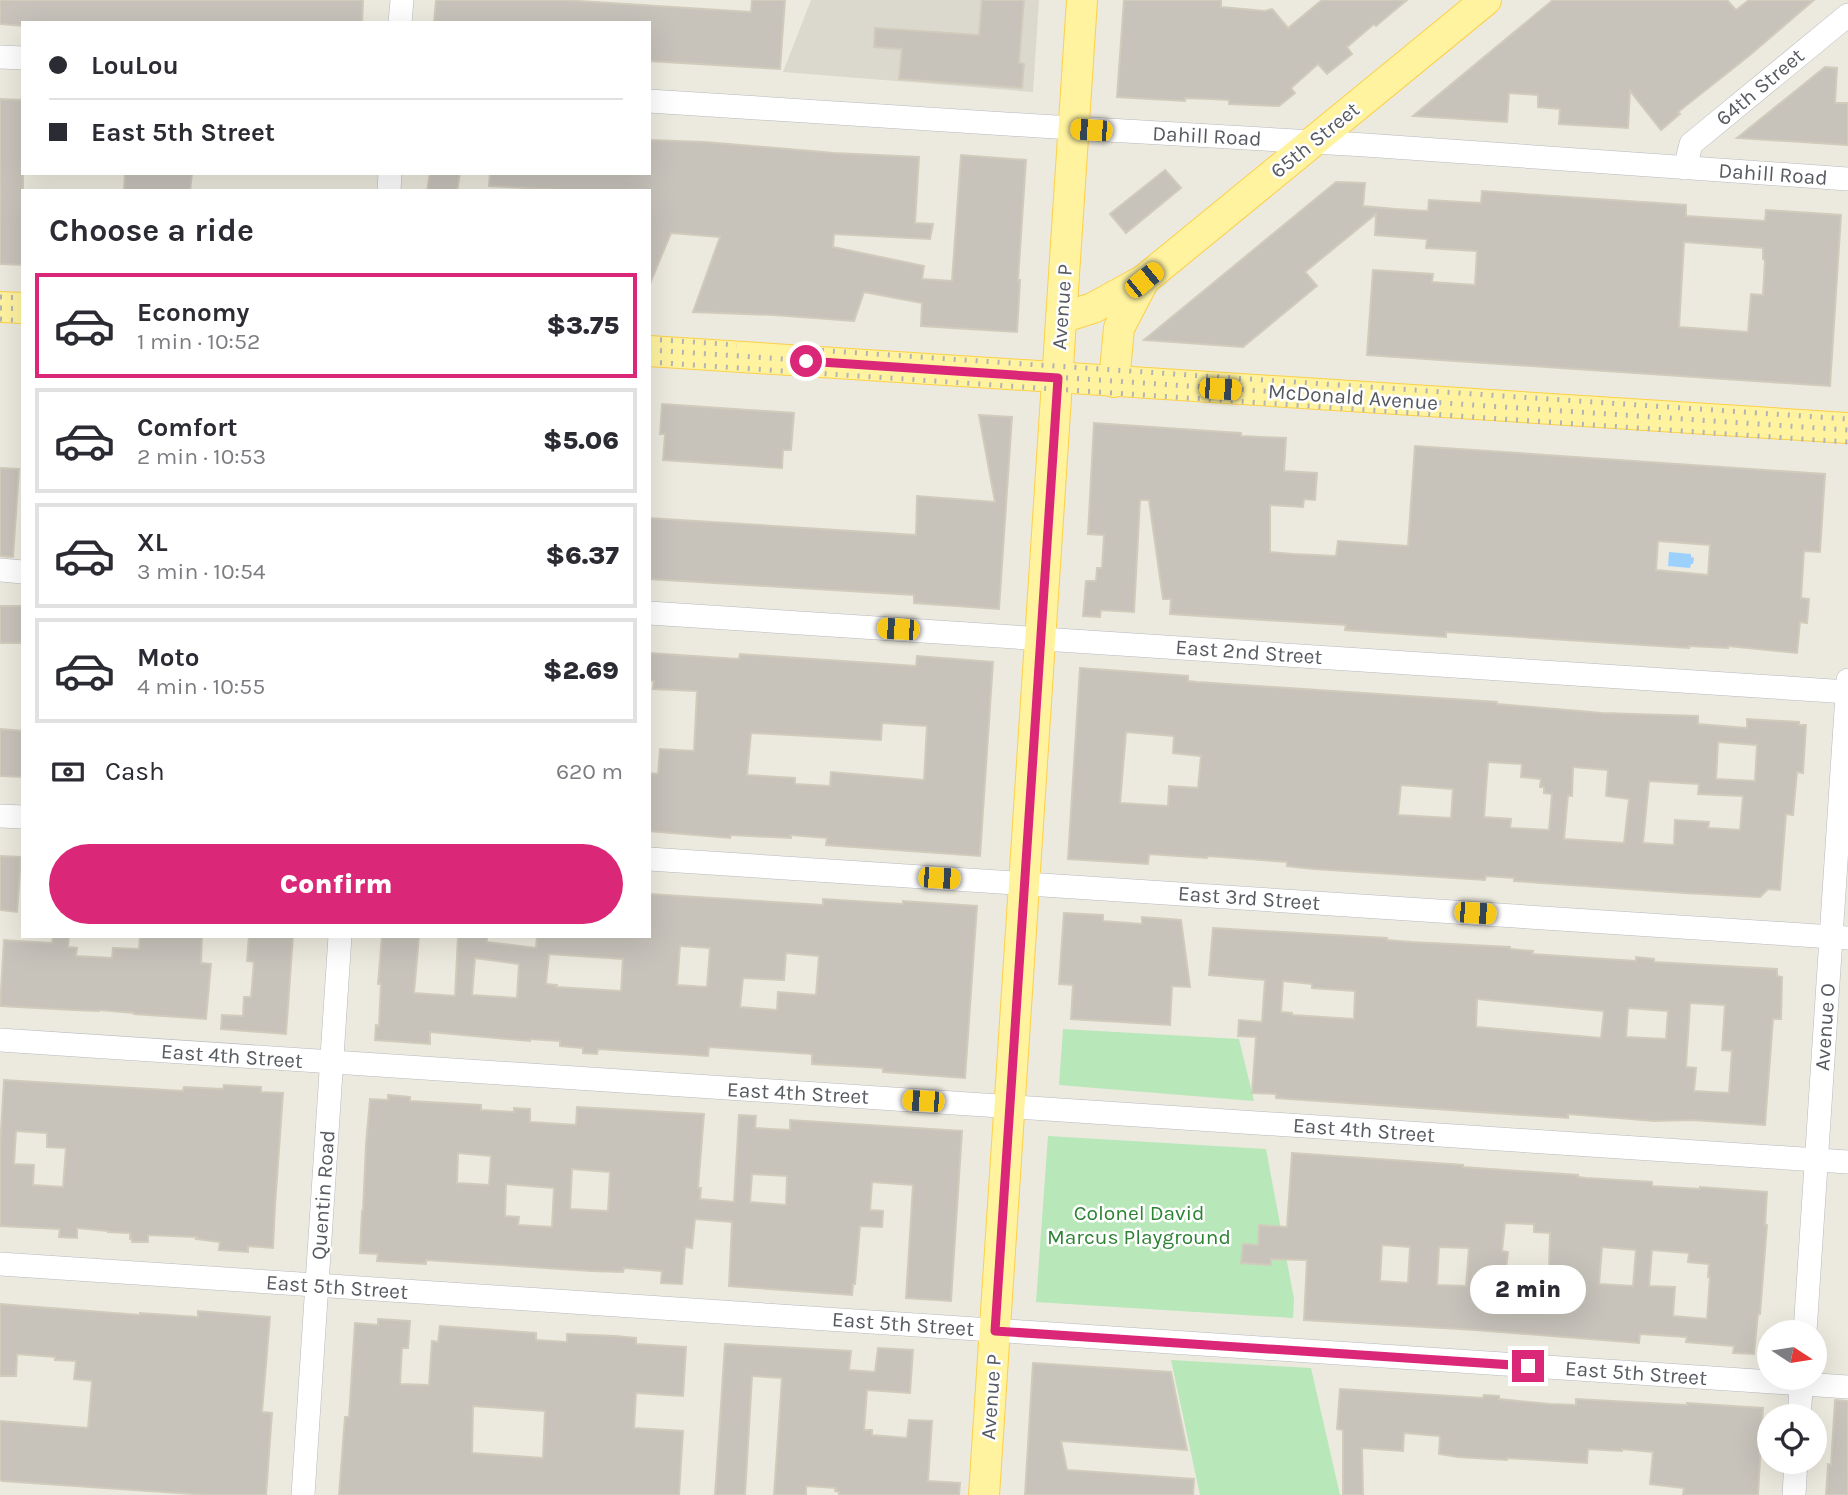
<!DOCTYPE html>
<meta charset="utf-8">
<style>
body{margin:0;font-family:Karla,sans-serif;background:#f7f7f7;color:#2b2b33;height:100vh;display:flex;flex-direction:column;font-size:26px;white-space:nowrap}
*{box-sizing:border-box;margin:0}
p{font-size:23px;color:#7c7c81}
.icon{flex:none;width:38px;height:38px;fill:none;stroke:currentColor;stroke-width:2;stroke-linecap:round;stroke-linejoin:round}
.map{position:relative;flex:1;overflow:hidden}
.side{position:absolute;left:21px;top:189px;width:630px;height:749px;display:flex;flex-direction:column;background:#fff;border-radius:0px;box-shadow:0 7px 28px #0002}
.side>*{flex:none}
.guide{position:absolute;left:21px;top:21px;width:630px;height:154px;border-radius:0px;box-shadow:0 7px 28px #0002;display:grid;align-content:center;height:154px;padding:0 28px;background:#fff}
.needle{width:46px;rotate:102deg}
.fabs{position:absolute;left:1757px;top:1320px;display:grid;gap:14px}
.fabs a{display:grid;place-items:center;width:70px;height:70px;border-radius:50%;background:#fff;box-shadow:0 7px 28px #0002;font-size:35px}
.end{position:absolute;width:32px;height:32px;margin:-16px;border:9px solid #db2777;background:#fff;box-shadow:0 0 0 4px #fff}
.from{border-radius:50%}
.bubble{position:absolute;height:49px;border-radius:24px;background:#fff;box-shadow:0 7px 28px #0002;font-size:23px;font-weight:800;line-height:49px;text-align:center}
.car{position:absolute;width:21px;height:42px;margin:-21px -10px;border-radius:9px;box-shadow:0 0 5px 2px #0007;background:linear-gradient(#f5c518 24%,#345 0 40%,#f5c518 0 76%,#345 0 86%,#f5c518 0)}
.guide b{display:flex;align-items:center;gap:24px;height:66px;font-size:26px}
.guide b+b{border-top:2px solid #e1e1e2}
.guide i{width:18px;height:18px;background:#2b2b33}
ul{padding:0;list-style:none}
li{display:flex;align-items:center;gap:21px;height:105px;margin:0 14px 10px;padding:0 14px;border:4px solid #e1e1e2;border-radius:0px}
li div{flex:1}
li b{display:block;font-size:26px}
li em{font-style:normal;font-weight:800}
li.on{border-color:#db2777}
li>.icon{width:63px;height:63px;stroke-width:1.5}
h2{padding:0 28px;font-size:32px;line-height:84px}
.pay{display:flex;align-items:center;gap:18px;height:77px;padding:0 28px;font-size:26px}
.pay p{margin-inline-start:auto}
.primary-button{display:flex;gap:14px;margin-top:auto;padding:14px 28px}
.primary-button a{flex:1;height:80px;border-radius:42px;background:#db2777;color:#fff;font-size:28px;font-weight:800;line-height:80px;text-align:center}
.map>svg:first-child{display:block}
.education{fill:#dbd9cd}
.green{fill:#b8e7b9}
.water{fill:#9bd0ff}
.building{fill:#c7c3bb;stroke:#d1cbbc;stroke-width:2;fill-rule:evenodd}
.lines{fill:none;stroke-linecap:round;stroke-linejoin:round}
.minor-casing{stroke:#b6b9bf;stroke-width:24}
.major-casing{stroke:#fcd048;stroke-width:32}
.minor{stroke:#fff;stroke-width:23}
.major{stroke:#fff3a0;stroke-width:30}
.rail{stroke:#b3b4b4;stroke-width:5;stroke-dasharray:2 9;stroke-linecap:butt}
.route{stroke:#db2777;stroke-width:9}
.labels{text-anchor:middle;stroke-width:5;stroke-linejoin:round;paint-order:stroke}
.street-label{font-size:21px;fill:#575b61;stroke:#fff}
.park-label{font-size:21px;fill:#2d8334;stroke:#fff}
</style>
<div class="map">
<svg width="1848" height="1495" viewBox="0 0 1848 1495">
<rect width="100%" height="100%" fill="#eceade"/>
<polygon class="education" points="811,0 1039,0 1033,92 783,72"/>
<g class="green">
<polygon points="1063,1029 1239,1039 1254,1101 1059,1085"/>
<polygon points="1048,1136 1266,1149 1294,1299 1293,1318 1036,1302"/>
<polygon points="1171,1360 1311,1368 1340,1495 1200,1495"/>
</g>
<polygon class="water" points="1669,552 1691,554 1691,557 1694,558 1693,564 1691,564 1690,568 1668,566"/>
<g class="building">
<polygon points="0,0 363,0 362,23 23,23 23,26 0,24"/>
<polygon points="436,0 563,0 751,12 752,0 785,0 780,69 649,61 649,23 434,23"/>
<polygon points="982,0 1024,0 1019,63 1024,64 1022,88 899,79 902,49 874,47 875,28 979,35"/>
<polygon points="1124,0 1221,0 1221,7 1265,11 1272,9 1288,28 1322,0 1407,0 1376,26 1374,24 1347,47 1352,54 1327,74 1318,64 1291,88 1295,93 1279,106 1229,104 1229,100 1211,99 1185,98 1185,101 1117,97"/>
<polygon points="1553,0 1727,0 1736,10 1749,0 1814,0 1750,55 1678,112 1680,114 1661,130 1630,91 1628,128 1559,124 1560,109 1538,107 1538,95 1509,93 1507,122 1413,116"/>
<polygon points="1825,67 1837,68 1835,103 1848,103 1848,145 1737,138"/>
<polygon points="0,99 23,100 23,265 0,264"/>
<polygon points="649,140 705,142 834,153 919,157 915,223 933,224 930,239 834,234 833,247 924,266 922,279 952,281 961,155 1026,160 1018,280 1020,280 1017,332 921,326 922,303 864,292 854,321 774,315 693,312 720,237 671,233 649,286 649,191 583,191 489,186 490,173 649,173"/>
<polygon points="1165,170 1181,188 1126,233 1110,214"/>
<polygon points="125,173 192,173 190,191 124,191"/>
<polygon points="430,173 460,173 457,191 427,191"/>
<path d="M1336,182L1365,183L1363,206L1395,209L1428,211L1429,200L1481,203L1482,191L1686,205V216L1765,221L1766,210L1841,215L1830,386L1367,355L1373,270L1433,274L1432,282L1475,285L1477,251L1426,248L1427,239L1375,235L1376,214L1305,272L1317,286L1243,347L1144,340ZM1684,242L1763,248V259L1765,260L1763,295L1751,294L1748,332L1679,327Z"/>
<polygon points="662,404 794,413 791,450 783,450 782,468 663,460 665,434 660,434"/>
<polygon points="979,415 1012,417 999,609 914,603 914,595 649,579 649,518 916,535 917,496 995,502"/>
<path d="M1094,423L1225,432L1241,433V436L1286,438L1284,471L1317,473L1315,500L1304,499L1303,507L1270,505V552L1293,554L1336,556L1338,541L1408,546L1415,446L1825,474L1820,552L1804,551L1801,598L1809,599L1807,623L1800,622L1797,653L1728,646V648L1689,646V648L1446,632V637L1345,630L1346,625L1170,614L1171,599H1163L1149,500H1140L1134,612L1101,610L1100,617L1083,616L1086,581H1096L1097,568H1102L1104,535L1088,534ZM1658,541L1710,545L1708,575L1656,570Z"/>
<polygon points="0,468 19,469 13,557 0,556"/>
<rect x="0" y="606" width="23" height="37"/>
<path d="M649,653L739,659L740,654L916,666L917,656L993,662L980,856L826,845L827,838L791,835V838L731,835L730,838L649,831V773L658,774L660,749L694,751L697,691L653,689L654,681L649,680ZM882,723L927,726L924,780L831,772L830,786L795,784V778L747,775L751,733L881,740Z"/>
<path d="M1080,668L1188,676V681L1197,682L1497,702V704L1602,713L1698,716V724L1747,728V719L1799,722V725H1806L1803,773L1797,772L1793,815L1786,814L1780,890L1768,889L1760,897L1685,893L1514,881V878L1486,876L1485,880L1314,869L1287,866V862L1208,856L1207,858L1149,854L1148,864L1068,859ZM1126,732L1174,736L1173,753L1201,756L1198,788L1169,786L1168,806L1120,803ZM1718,742L1757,745L1755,781L1716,779ZM1488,762L1522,764L1521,777L1541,779L1540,787H1544V793L1552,794L1549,830L1510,828L1511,819L1484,817ZM1573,767L1608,770L1606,796L1629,799L1624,843L1564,839L1568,795L1572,796ZM1649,781L1699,784L1698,794L1743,796L1740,830L1708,828L1709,822L1675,820L1674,845L1643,843ZM1401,785L1453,789L1451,818L1398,815Z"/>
<polygon points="0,729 23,731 23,777 0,776"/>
<polygon points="0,856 21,857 17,912 0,910"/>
<path d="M649,894L823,905V899L903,904V901L977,906L965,1078L883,1072V1068L812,1064V1054L769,1051L709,1047L708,1056L598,1049L597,1054L583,1053V1048L560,1046V1041L530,1039V1041L430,1032V1044L375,1040L376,1025L379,1026L380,1003L381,984H378L382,936H419L414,993L455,996L458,936H487V942L536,948L537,936H649ZM680,946L710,948L707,987L677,985ZM786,953L819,956L816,995L778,992L777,1010L740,1007L743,978L784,980ZM549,954L623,959L621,991L556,987L557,985L546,984ZM475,958L519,964L517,998L472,995Z"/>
<polygon points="1064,913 1103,915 1103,921 1142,924 1142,917 1181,920 1190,987 1172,986 1170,1025 1071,1019 1073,985 1059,984"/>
<path d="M1213,928L1387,938V940L1411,942L1510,947V949L1533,951L1532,954L1636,961V957L1654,959V962L1777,969V976L1782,977L1781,1019H1773L1765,1125L1692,1120L1655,1121L1568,1114V1118L1276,1098V1094L1252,1093L1256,1037L1238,1036L1239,1020L1262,1022L1265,980L1209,975ZM1283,981L1312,984V988L1355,991L1354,1019L1292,1015V1013L1281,1012ZM1477,999L1604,1011L1601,1038L1476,1027ZM1690,1003L1725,1005L1722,1050L1732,1051L1729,1093L1694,1091L1696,1068L1686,1067ZM1628,1008L1668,1011L1666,1039L1626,1037Z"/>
<polygon points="53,936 69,936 68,947 77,948 76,956 112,958 113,948 139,949 140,936 202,936 201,963 211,964 206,1019 134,1014 134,1013 99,1010 99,1011 73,1010 0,1006 4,940 52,943"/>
<polygon points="249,936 293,936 286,1034 221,1029 222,1015 243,1016 244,997 251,997 254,962 247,961"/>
<path d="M4,1080L183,1091L184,1087L223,1089L224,1085L261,1087V1092L283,1093L275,1206L273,1248L248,1246V1252L219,1250L220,1242L196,1239L197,1237L148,1235V1242H132V1239H130V1233L108,1232V1231L77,1228V1238L59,1237L60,1229L0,1226V1147ZM16,1131L47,1133V1147L66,1148L63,1187L33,1185L34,1165L14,1164Z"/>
<path d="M388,1095L410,1097V1101L481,1105V1110L514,1112V1108L530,1109V1122L576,1125L577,1107L704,1114L698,1188H701L700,1199L734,1202L739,1115L756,1116L755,1128L790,1130V1120L962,1131L951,1301L906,1298L913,1185L872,1182L870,1210L883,1211L882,1227L860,1226L855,1284H853L852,1295L729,1286L732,1222L695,1219L692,1248L685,1247L682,1284L661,1283L662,1271L624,1268L623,1272L591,1271L426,1260V1264L377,1261L378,1254L360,1253L362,1211H363L366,1144L370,1099L388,1100ZM458,1153L491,1156L489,1185L457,1183ZM572,1169L610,1172L608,1211L570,1209ZM752,1174L787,1176L786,1205L750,1202ZM506,1184L554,1188L552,1227L518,1225L519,1217L505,1216Z"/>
<path d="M1292,1153L1463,1165V1167L1578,1175V1177L1586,1178L1652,1182V1186L1700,1189V1187L1767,1192L1765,1225H1767L1760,1314H1758L1754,1354L1733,1353L1734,1346L1686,1342L1687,1337L1640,1334L1639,1343L1476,1330L1304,1320L1307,1260L1271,1259V1265L1241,1263L1243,1244L1258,1245L1259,1225L1287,1227ZM1505,1223L1534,1224V1232L1550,1233L1549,1270H1544V1273L1506,1271L1508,1252L1502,1251ZM1382,1245L1410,1247L1408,1283L1380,1281ZM1439,1247L1469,1248L1466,1286L1437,1285ZM1602,1247L1636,1250L1633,1286L1599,1284ZM1652,1250L1689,1253L1688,1262L1709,1264L1708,1277H1710L1707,1319L1673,1316L1675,1287L1649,1286Z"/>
<polygon points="0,1304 140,1315 140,1313 198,1317 198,1311 270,1317 262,1412 272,1413 266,1495 208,1495 2,1481 0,1479 0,1421 88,1428 92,1381 74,1379 76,1361 55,1360 55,1357 17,1354 16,1376 0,1376"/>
<path d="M378,1319L410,1321L408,1348H402L400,1384L429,1385L432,1341L438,1342L440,1326L536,1333V1340L567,1342V1334L615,1336L636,1338V1344L686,1347L683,1396L636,1393L634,1428L683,1431L679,1495H339L345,1417H349L355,1323L378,1325ZM473,1406L545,1411L543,1458L472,1453Z"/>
<polygon points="725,1344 851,1351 849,1370 875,1372 878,1348 913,1350 910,1393 867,1390 864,1430 872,1430 872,1435 907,1438 909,1420 932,1421 928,1481 960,1483 959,1495 839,1495 839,1492 835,1491 836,1488 806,1486 806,1495 774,1495 782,1378 752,1376 745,1495 715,1495"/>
<polygon points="1033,1363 1171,1372 1187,1450 1061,1441 1067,1470 1194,1479 1193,1495 1025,1495"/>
<polygon points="1340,1389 1483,1398 1484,1395 1499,1396 1499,1399 1550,1404 1576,1405 1576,1399 1687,1405 1687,1403 1763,1408 1758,1495 1683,1495 1684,1488 1650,1484 1653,1452 1622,1449 1622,1451 1588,1449 1587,1463 1507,1458 1507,1460 1458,1457 1439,1454 1440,1436 1404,1433 1403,1451 1362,1448 1363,1495 1343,1495 1343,1430 1337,1429"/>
<polygon points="1835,1400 1848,1401 1848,1495 1826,1495 1828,1464 1831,1465"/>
</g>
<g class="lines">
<g class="minor-casing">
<g id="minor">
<polyline points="400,23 402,0"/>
<polyline points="0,57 23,58"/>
<polyline points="649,101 1039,126 1365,145 1848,179"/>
<polyline points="1685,168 1691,144 1848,15"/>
<polyline points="389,191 390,173"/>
<polyline points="0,570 23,572"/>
<polyline points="649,613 1848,692"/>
<polyline points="0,816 23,817"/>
<polyline points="649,859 1848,938"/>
<polyline points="0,1040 1848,1162"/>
<polyline points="0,1264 1848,1387"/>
<polyline points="1805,1332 1848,680"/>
<polyline points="1799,1416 1802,1377"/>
<polyline points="303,1495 340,936"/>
<polyline points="1794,1495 1796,1461"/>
</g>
</g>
<g class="major-casing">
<g id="major">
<polyline points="0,307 23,308"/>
<polyline points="1061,318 1093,308 1144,280 1486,0"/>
<polyline points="649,351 1848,428"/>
<polyline points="1114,382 1119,328 1144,280"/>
<polyline points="984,1495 1082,0"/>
</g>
</g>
<use href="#minor" class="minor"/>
<use href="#major" class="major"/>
<g class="rail">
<polyline points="0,297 23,298"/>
<polyline points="0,308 23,309"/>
<polyline points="0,319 23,321"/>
<polyline points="649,339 737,345"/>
<polyline points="800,349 1848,419"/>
<polyline points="649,350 1848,430"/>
<polyline points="649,362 1848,442"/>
</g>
</g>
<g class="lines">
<polyline class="route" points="806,361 1058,378 995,1331 1528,1366"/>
</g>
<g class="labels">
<g class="street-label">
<text transform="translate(1760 87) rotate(-40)" y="7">64th Street</text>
<text transform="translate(1207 136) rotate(3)" y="7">Dahill Road</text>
<text transform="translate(1315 140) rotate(-39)" y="7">65th Street</text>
<text transform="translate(1773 174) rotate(4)" y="7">Dahill Road</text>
<text transform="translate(1062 307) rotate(-86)" y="7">Avenue P</text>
<text transform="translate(1353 397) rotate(4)" y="7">McDonald Avenue</text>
<text transform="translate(1249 652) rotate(4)" y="7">East 2nd Street</text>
<text transform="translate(1249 898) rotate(4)" y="7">East 3rd Street</text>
<text transform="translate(1825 1027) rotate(-86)" y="7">Avenue O</text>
<text transform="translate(232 1056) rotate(4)" y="7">East 4th Street</text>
<text transform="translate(798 1093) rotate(3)" y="7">East 4th Street</text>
<text transform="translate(1364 1130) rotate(4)" y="7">East 4th Street</text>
<text transform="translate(323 1195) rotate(-86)" y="7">Quentin Road</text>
<text transform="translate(337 1287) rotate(4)" y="7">East 5th Street</text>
<text transform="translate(903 1324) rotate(4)" y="7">East 5th Street</text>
<text transform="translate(1636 1373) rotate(4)" y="7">East 5th Street</text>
<text transform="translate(991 1397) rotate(-86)" y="7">Avenue P</text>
</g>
<g class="park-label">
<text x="1139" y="1220">Colonel David<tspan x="1139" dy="24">Marcus Playground</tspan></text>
</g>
</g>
</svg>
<div class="fabs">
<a><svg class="needle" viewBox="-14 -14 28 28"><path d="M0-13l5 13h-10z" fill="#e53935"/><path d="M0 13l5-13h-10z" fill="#7c7c81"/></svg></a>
<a><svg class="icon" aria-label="locate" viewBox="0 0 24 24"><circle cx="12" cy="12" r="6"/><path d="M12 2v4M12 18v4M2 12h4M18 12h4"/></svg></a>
</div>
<i class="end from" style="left:806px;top:361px"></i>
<i class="end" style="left:1528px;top:1366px"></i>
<div class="bubble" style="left:1470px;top:1265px;width:116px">2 min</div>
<i class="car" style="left:1091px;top:130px;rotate:274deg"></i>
<i class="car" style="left:1144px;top:280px;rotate:51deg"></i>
<i class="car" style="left:1220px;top:389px;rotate:94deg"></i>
<i class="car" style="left:898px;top:629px;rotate:274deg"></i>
<i class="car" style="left:939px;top:878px;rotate:93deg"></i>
<i class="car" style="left:1475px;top:913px;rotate:94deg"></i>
<i class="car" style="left:923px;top:1101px;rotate:273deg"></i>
<div class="guide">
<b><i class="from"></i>LouLou</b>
<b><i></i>East 5th Street</b>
</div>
<section class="side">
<h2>Choose a ride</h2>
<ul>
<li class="on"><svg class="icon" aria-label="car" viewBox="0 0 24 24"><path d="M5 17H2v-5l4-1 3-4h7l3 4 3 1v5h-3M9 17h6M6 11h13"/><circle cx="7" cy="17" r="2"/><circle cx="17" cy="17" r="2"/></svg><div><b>Economy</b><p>1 min · 10:52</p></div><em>$3.75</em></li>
<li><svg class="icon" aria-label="car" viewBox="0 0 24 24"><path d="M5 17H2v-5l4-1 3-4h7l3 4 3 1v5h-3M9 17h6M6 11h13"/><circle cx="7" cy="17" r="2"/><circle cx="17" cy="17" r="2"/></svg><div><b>Comfort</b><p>2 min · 10:53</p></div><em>$5.06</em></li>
<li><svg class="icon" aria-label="car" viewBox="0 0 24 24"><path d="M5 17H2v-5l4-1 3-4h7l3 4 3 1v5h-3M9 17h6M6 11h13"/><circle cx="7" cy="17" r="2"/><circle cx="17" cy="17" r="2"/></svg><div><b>XL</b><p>3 min · 10:54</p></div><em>$6.37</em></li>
<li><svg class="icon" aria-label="car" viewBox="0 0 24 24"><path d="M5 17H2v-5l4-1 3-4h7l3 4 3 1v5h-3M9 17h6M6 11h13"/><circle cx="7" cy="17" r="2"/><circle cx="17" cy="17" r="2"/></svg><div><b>Moto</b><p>4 min · 10:55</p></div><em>$2.69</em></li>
</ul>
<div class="pay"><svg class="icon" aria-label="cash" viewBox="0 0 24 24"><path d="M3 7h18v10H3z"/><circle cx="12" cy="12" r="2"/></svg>Cash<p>620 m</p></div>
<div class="primary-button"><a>Confirm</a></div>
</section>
</div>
